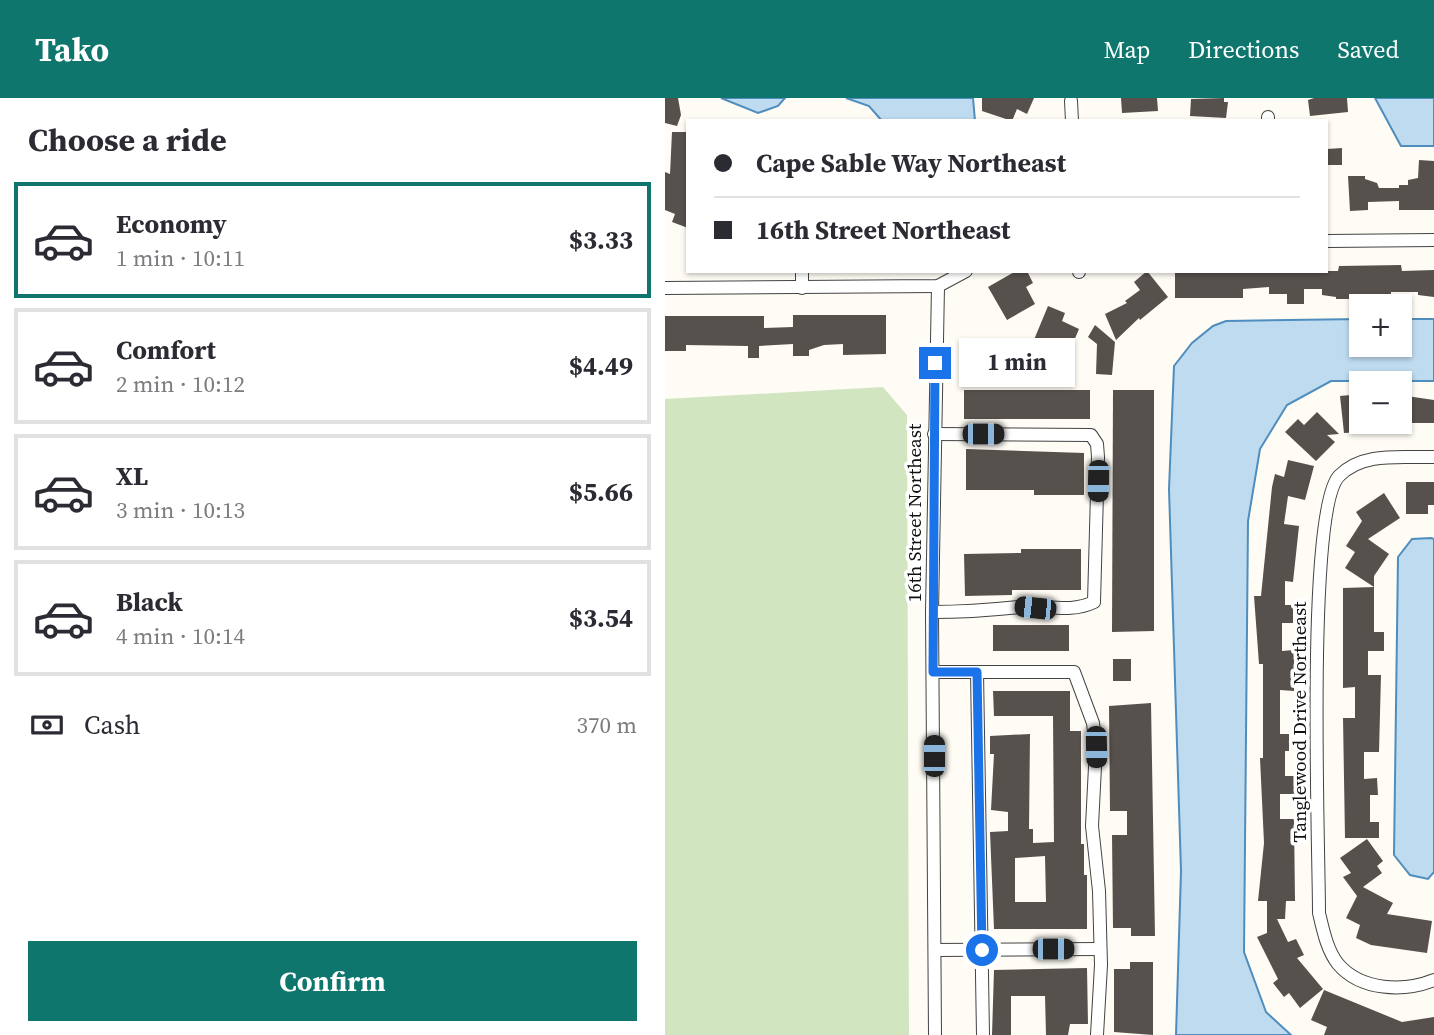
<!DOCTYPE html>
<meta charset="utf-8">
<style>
body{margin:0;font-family:"Source Serif 4",serif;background:#f7f7f7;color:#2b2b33;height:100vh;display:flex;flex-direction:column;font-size:26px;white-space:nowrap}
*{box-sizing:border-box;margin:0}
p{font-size:23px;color:#7c7c81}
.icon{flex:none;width:38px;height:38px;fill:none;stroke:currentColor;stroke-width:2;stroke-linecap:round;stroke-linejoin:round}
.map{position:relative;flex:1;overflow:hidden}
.panel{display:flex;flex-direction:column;background:#fff;width:665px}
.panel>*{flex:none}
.banner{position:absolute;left:21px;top:21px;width:642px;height:154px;border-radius:0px;box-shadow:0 2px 5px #0004;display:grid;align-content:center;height:154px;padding:0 28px;background:#fff}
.controls{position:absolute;left:684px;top:196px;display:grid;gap:14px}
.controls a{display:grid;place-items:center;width:63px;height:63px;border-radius:0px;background:#fff;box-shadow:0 2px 5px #0004;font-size:35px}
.end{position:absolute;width:32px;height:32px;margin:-16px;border:9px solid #1a73e8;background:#fff;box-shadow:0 0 0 4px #fff}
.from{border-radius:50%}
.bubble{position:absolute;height:49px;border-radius:0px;background:#fff;box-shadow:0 2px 5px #0004;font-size:23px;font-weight:700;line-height:49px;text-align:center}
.car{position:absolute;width:21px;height:42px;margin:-21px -10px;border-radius:9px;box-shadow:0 0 5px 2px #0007;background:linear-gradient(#222 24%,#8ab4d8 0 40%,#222 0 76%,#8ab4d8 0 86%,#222 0)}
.banner b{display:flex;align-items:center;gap:24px;height:66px;font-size:26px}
.banner b+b{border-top:2px solid #e1e1e2}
.banner i{width:18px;height:18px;background:#2b2b33}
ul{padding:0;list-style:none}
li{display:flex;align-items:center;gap:21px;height:116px;margin:0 14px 10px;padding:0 14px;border:4px solid #e1e1e2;border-radius:0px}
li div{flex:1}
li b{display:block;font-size:26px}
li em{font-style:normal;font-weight:700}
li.selected{border-color:#0f766e}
li>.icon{width:63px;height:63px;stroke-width:1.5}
h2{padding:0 28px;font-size:32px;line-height:84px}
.pay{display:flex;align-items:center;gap:18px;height:77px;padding:0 28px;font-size:26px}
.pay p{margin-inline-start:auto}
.button{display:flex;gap:14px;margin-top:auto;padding:14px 28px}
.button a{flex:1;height:80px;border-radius:0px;background:#0f766e;color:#fff;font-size:28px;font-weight:700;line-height:80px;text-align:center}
header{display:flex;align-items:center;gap:42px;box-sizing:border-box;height:98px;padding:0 35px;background:#0f766e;color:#fff}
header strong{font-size:33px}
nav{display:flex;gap:38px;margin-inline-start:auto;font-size:24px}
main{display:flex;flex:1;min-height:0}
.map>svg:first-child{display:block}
.green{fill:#d2e5c1}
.water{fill:#bedbef;stroke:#4e8dbd;stroke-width:2}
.building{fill:#57514d;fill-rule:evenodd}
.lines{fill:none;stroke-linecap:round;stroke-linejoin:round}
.minor-casing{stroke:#434343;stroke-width:14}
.minor{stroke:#fff;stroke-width:12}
.route{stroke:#1a73e8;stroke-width:9}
.labels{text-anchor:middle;stroke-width:7;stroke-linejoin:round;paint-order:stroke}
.street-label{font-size:19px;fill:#101010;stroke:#fff}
</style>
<header>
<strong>Tako</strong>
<nav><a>Map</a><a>Directions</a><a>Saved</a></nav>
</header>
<main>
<section class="panel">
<h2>Choose a ride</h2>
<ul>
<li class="selected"><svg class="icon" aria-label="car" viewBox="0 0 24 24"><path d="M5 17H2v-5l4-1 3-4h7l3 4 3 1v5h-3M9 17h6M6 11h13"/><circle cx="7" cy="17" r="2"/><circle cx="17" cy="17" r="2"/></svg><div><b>Economy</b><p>1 min · 10:11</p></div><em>$3.33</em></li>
<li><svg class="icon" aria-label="car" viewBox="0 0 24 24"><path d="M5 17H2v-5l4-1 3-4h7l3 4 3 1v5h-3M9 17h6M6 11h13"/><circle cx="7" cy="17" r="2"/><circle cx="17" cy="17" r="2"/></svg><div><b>Comfort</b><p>2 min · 10:12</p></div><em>$4.49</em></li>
<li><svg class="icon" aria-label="car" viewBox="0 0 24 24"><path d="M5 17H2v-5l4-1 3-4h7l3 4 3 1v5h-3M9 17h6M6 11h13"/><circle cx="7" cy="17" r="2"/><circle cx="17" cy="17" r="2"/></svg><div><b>XL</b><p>3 min · 10:13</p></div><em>$5.66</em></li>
<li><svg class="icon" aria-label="car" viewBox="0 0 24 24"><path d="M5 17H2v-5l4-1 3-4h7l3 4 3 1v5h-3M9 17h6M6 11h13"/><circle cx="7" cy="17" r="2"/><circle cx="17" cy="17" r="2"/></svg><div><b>Black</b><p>4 min · 10:14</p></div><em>$3.54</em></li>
</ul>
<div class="pay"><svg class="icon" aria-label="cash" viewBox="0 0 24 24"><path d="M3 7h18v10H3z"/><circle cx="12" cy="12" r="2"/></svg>Cash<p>370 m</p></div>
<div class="button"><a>Confirm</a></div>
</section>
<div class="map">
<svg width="769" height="937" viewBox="0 0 769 937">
<rect width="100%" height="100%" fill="#fefcf4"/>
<polygon class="green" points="218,289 242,317 244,937 0,937 0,301"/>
<g class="water">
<polygon points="56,0 120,0 113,8 93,15"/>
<polygon points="181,0 308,0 310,23 217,23 204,8"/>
<polygon points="710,0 769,0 769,48 736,48"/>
<polygon points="696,221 696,247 735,247 735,221 769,221 769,283 666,283 622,307 595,351 583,423 579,854 601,914 626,937 511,937 516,773 504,391 509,268 527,245 548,228 561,223"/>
<polygon points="766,440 769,441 769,774 763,781 745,777 729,757 733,459 747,441"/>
</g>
<g class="building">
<polygon points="0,0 13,0 16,17 12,28 0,25"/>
<polygon points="317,0 369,0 362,16 352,11 347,23 317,13"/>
<polygon points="456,0 492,0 493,13 457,15"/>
<polygon points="559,0 559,4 563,4 561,20 525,18 526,1"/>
<polygon points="649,0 682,0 683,14 645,18 643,2"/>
<polygon points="7,34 23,34 23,130 7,124 10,116 0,112 0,74 5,76"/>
<polygon points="677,50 677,67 662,67 662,51"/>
<polygon points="754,62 769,63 769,112 734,112 734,103 703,104 703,112 685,113 683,78 700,78 700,81 712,85 714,90 734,90 734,87 743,87 743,82 753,80"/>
<polygon points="736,167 737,173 769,172 769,199 753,197 753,194 726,194 726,198 714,201 714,208 697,208 697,201 671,201 671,199 657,197 657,191 639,191 639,206 622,206 622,196 604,196 604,189 578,191 578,200 510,200 510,173 673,173 674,168"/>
<polygon points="351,173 362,173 368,185 361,189 370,206 342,222 323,189"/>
<polygon points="482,173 503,199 475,222 474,220 451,242 440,216 462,205 460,203 475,192 469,184"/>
<polygon points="383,208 400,215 397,223 414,231 406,250 388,242 381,256 366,249"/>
<polygon points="128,217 221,217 221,256 178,257 178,246 159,247 144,252 144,258 128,258 128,246 94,248 94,260 83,260 83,248 21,247 21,253 0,253 0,218 99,218 99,230 128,229"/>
<polygon points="430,227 450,244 447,277 431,276 432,246 423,239"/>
<rect x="299" y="292" width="126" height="29"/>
<polygon points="448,292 489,292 489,533 447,534"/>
<polygon points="696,296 697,334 679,335 675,298"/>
<polygon points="735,297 769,302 769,325 736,325 736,334 718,334 718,324 735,324"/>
<polygon points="652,314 674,336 662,337 670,344 651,363 620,334 633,321 639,327"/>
<polygon points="301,351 419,355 419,397 369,397 369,392 301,392"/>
<polygon points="623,362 649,368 640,402 623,398 619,426 634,428 628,484 620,483 620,507 628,507 628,525 617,525 617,553 629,552 629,593 615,592 615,636 624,636 624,653 620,653 620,678 630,678 630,696 615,696 615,721 629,721 630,803 621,803 620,821 612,821 623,844 631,841 639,857 632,860 658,891 635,910 624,895 619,899 608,885 613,881 592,839 602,835 602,803 593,803 599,745 595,660 598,660 598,566 594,566 589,498 596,498 607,389 610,376 619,379"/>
<polygon points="741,384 769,384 769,407 763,407 763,416 741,416"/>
<polygon points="719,395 735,420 703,441 724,456 709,478 709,489 680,470 690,454 681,448 697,423 691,414"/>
<polygon points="356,451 416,451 416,492 347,492 347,497 300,498 299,456 356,455"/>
<polygon points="709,489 709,534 719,534 719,553 703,553 703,577 716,577 714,654 699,654 699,681 712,680 713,697 705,697 705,724 714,724 714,740 680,740 678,620 690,620 690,589 678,590 678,490"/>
<rect x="328" y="527" width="76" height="26"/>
<rect x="448" y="561" width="18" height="22"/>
<path d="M328,593H405V633H416V746H419V777H422V831H329L325,734L343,733V714L326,712L329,656H325V638L365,636L364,731H368V745L389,744L388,618H329ZM380,758L381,804H350V760Z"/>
<polygon points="486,605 490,838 466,838 466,830 448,830 447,737 462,737 462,713 445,713 444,608"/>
<polygon points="702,741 718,763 712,768 717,775 698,789 728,805 722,816 767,823 762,855 706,847 691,840 695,827 681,820 692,798 678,779 686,775 675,760"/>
<polygon points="465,864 488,864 488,937 449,934 449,871 465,871"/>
<polygon points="422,870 423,926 405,926 403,937 381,937 380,898 346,898 346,937 327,937 329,872"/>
<polygon points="659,892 737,924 769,919 769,937 659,937 662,929 646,922"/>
</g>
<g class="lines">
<g class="minor-casing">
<g id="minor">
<polyline points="406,3 407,23"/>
<polyline points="603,23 603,19"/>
<polyline points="662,143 769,142"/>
<polyline points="414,173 414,174"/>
<polyline points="0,190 273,188 301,173"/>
<polyline points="137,190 137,173"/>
<path d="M769,359C737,360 698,353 674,378C641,413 654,748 654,815C658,832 662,852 673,866C696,893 739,894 769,882"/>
<path d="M267,514C297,514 325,512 354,509C380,506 404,516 429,504L433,359L432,346L426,337L269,336"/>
<polyline points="268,574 409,574 428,625 431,649 427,728 434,793 436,867 432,937"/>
<polyline points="312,574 318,937"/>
<polyline points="270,852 435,851"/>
<polyline points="270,937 267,514 273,188"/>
</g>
</g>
<use href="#minor" class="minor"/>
</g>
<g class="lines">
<polyline class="route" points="270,265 268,574 312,574 317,852"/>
</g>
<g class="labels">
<g class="street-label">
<text transform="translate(249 415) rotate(-90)" y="7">16th Street Northeast</text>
<text transform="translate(634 624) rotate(-90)" y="7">Tanglewood Drive Northeast</text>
</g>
</g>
</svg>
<div class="controls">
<a>+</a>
<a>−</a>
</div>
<i class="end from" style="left:317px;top:852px"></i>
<i class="end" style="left:270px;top:265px"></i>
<div class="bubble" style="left:294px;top:240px;width:116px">1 min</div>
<i class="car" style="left:318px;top:336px;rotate:90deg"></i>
<i class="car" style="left:433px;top:383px;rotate:181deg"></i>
<i class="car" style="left:370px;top:510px;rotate:276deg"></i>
<i class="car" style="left:431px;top:649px;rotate:179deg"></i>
<i class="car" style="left:269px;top:658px;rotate:0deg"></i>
<i class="car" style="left:388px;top:851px;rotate:90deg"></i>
<div class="banner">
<b><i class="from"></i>Cape Sable Way Northeast</b>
<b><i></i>16th Street Northeast</b>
</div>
</div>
</main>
